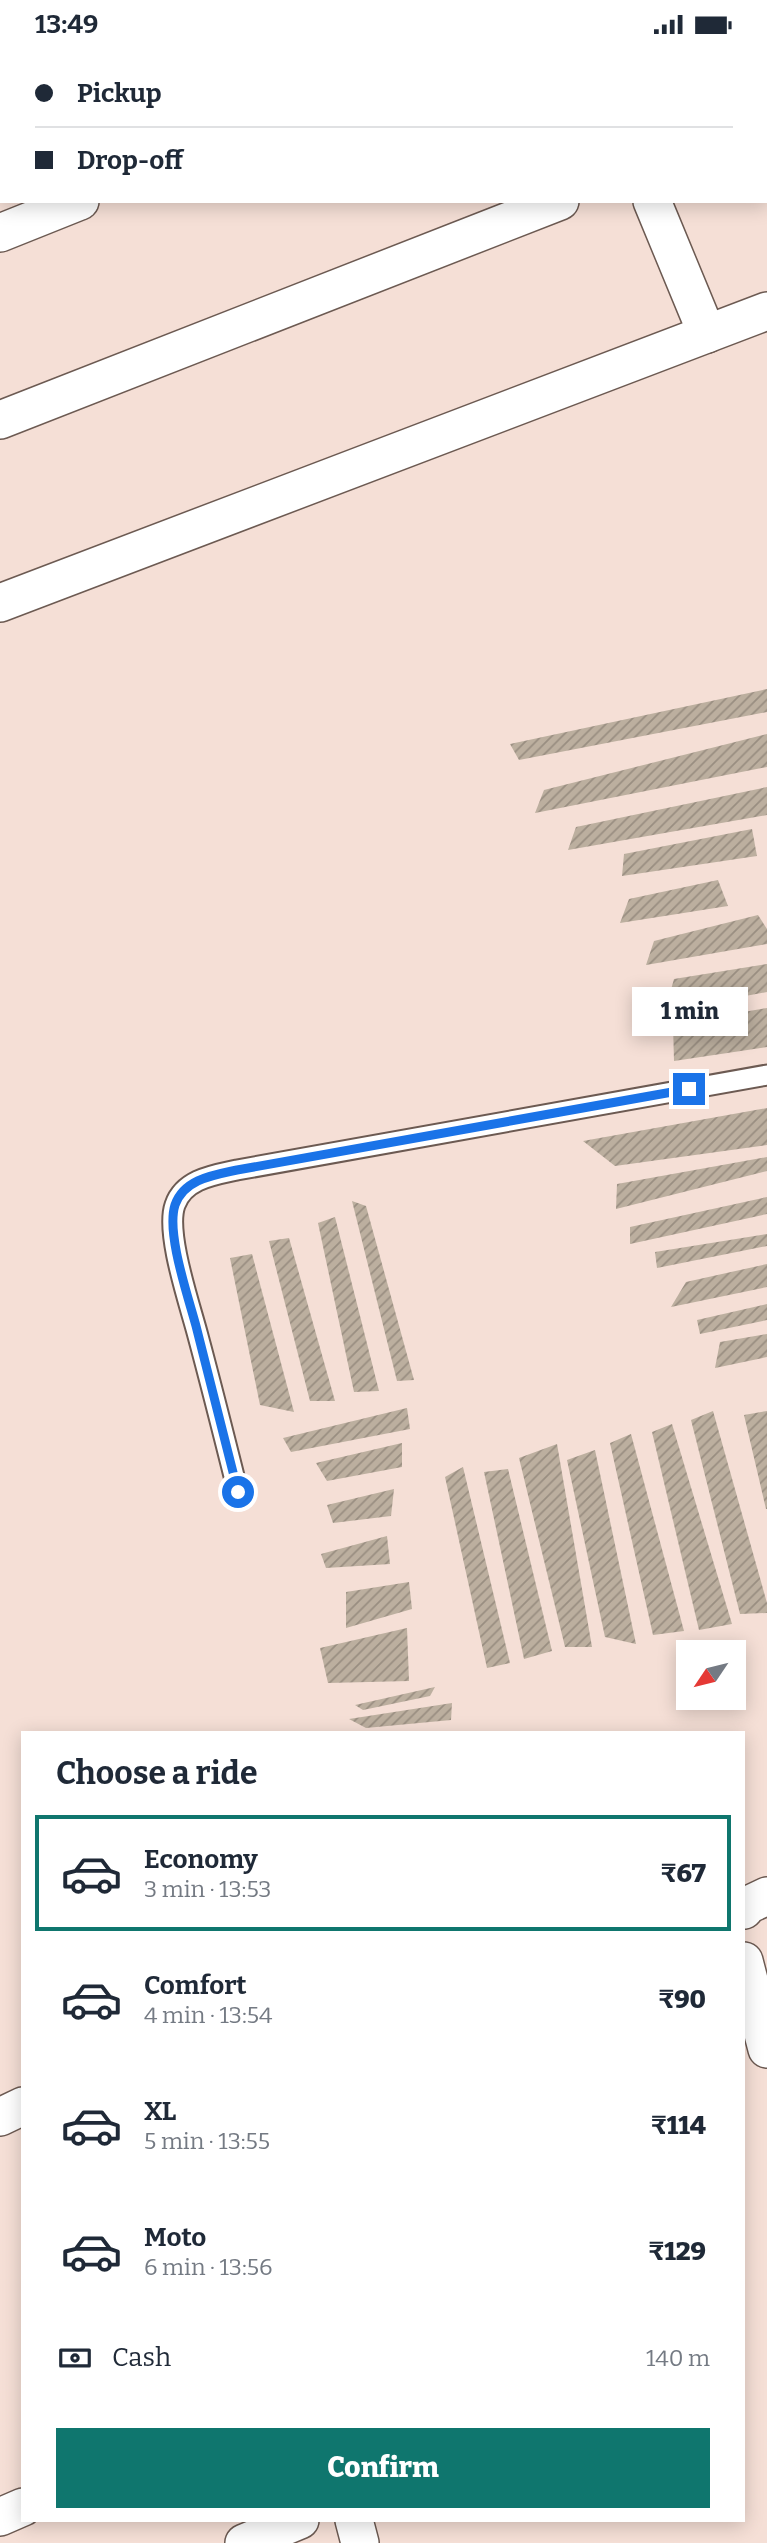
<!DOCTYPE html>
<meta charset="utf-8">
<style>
body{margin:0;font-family:Bitter,serif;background:#f6f6f7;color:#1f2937;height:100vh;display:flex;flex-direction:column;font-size:26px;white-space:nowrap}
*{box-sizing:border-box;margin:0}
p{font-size:23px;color:#747a83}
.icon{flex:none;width:38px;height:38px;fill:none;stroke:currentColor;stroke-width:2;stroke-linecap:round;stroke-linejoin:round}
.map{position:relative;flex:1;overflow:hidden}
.sheet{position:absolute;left:21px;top:1682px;width:724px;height:791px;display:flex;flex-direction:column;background:#fff;border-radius:0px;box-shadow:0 4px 18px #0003}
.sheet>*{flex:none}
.hud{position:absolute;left:0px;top:0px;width:768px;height:154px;box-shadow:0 4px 18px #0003;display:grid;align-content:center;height:154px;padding:0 35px;background:#fff}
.needle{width:46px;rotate:235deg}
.tools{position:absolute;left:676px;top:1591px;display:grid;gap:14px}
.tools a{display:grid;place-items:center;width:70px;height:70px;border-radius:0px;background:#fff;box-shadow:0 4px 18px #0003;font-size:35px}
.end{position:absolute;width:32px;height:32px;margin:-16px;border:9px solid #1a73e8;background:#fff;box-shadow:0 0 0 4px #fff}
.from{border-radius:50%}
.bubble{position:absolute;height:49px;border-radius:0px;background:#fff;box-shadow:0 4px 18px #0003;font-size:23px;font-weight:800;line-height:49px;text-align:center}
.hud b{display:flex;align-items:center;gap:24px;height:66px;font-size:26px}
.hud b+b{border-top:2px solid #e0e1e3}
.hud i{width:18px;height:18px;background:#1f2937}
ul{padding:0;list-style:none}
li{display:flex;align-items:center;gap:21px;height:116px;margin:0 14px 10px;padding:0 21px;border:4px solid transparent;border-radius:0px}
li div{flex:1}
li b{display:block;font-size:26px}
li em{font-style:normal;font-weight:800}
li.current{border-color:#0f766e}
li>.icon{width:63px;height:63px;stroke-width:1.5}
h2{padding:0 35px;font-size:32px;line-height:84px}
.pay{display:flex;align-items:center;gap:18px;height:77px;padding:0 35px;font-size:26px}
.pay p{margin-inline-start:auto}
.button{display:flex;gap:14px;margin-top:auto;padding:14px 35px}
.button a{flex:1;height:80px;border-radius:0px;background:#0f766e;color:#fff;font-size:28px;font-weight:800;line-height:80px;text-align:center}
.status{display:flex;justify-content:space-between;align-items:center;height:49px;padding:0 35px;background:#fff;direction:ltr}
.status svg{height:19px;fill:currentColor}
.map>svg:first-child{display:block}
.building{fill:url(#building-hatch)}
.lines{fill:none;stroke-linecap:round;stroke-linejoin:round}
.service-casing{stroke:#6c5a52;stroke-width:23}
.minor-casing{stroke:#6c5a52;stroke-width:40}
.service{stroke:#fff;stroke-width:19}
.minor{stroke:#fff;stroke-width:37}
.route{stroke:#1a73e8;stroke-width:9}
</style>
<div class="status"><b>13:49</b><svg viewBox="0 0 49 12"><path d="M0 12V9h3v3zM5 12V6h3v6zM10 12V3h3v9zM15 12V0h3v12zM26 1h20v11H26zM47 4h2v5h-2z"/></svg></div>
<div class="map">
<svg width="767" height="2494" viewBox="0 0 767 2494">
<defs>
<pattern id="building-hatch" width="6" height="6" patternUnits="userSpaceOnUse" patternTransform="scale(1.75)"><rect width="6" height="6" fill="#bcaf9f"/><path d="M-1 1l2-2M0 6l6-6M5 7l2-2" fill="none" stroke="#998e81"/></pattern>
</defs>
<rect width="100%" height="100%" fill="#f5dfd6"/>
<g class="building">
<polygon points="767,640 767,663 519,711 510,695"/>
<polygon points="767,685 767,718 535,764 544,741"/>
<polygon points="767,738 767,766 568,801 576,778"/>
<polygon points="752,780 757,807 622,827 624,805"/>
<polygon points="718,831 728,857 620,874 629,850"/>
<polygon points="758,866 767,880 767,895 646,916 654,892"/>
<polygon points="767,915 767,943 665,962 674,930"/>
<polygon points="767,959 767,998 674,1012 673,975"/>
<polygon points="767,1059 767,1096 615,1117 583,1092"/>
<polygon points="767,1108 767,1122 616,1160 617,1135"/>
<polygon points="767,1148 767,1165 630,1195 630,1178"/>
<polygon points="352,1152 366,1157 414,1331 397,1332"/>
<polygon points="335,1168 379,1342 354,1343 318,1174"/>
<polygon points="767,1185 767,1197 657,1219 655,1203"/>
<polygon points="289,1189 335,1352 310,1352 269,1192"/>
<polygon points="252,1205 294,1363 260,1356 230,1209"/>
<polygon points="767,1215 767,1238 671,1258 686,1233"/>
<polygon points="767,1255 767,1271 700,1285 697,1271"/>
<polygon points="767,1285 767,1308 715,1319 720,1293"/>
<polygon points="407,1359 410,1380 291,1403 283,1389"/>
<polygon points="713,1362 767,1554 767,1564 740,1565 691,1371"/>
<polygon points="767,1362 767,1460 766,1460 744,1366"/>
<polygon points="672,1375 732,1575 699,1581 652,1383"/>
<polygon points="631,1385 684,1582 653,1586 610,1394"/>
<polygon points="402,1394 402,1418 327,1432 316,1414"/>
<polygon points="557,1395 592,1598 565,1598 519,1409"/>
<polygon points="595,1401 636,1595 605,1588 567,1411"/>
<polygon points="463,1418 510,1614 487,1619 445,1428"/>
<polygon points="508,1420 552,1602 524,1610 484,1423"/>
<polygon points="394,1440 391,1467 333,1474 327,1456"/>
<polygon points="387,1487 390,1515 326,1519 321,1505"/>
<polygon points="409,1533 412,1560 346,1579 346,1543"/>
<polygon points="407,1579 409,1632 328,1634 320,1599"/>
<polygon points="435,1638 430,1647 363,1661 355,1656"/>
<polygon points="452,1654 451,1671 366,1679 349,1670"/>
</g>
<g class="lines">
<g class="service-casing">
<path id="service" d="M238,1443C225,1391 212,1339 198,1287C190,1256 165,1184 175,1156C184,1130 214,1126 237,1121L767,1026"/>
</g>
<g class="minor-casing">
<g id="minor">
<polyline points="590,0 591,2"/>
<polyline points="462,2 467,0"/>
<polyline points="766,71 767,71"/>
<polyline points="652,152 707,285"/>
<polyline points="0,184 80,152"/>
<polyline points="0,371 560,152"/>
<polyline points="0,554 767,262"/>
<polyline points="744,1861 748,1856 767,1847"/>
<polyline points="744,1912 767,2000"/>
<polyline points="0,2068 23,2057"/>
<polyline points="0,2468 23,2458"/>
<polyline points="354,2471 360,2494"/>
<polyline points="244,2494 300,2471"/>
</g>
</g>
<use href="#service" class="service"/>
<use href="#minor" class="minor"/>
</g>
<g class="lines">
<path class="route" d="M238,1443C224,1388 210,1332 196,1277C188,1247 166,1184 175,1156C184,1130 214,1126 237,1121L689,1040"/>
</g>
</svg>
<div class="tools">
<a><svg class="needle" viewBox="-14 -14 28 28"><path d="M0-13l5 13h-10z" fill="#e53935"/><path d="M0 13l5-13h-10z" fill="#747a83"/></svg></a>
</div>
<i class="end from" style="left:238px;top:1443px"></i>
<i class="end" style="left:689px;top:1040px"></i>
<div class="bubble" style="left:632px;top:938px;width:116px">1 min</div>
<div class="hud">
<b><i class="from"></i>Pickup</b>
<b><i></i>Drop-off</b>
</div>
<section class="sheet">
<h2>Choose a ride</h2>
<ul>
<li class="current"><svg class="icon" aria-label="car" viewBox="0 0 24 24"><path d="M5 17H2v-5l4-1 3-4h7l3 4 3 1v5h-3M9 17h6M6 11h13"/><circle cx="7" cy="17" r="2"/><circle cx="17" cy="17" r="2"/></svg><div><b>Economy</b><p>3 min · 13:53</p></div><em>₹67</em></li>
<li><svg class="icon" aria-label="car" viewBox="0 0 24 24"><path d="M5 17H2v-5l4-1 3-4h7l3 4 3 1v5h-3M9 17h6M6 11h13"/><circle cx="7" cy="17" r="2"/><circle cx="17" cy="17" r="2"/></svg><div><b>Comfort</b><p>4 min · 13:54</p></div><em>₹90</em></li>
<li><svg class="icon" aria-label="car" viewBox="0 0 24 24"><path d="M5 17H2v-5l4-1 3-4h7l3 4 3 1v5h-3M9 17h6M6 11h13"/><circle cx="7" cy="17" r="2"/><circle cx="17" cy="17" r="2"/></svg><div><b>XL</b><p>5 min · 13:55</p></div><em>₹114</em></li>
<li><svg class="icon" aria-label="car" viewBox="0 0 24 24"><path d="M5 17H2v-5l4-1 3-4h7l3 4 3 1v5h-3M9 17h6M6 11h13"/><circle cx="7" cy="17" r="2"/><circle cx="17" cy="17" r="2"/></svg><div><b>Moto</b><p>6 min · 13:56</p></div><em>₹129</em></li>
</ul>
<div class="pay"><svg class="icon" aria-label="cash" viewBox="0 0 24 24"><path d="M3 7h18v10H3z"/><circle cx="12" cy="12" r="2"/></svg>Cash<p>140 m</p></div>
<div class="button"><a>Confirm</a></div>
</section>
</div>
